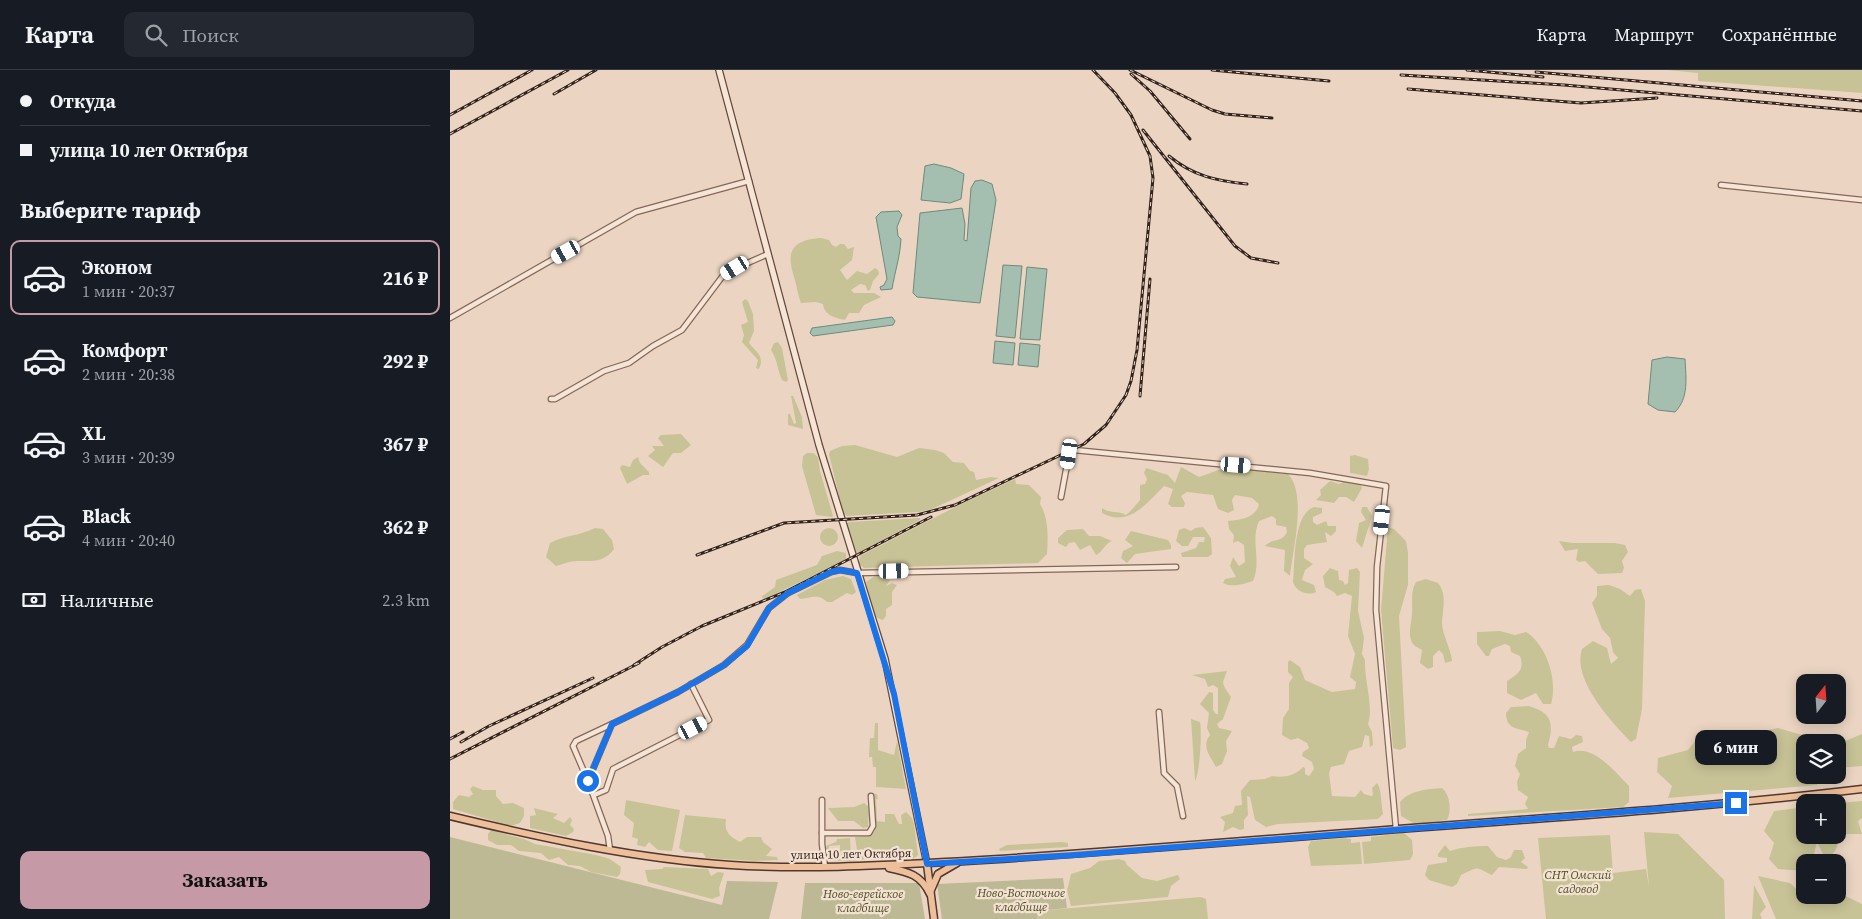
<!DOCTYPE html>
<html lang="ru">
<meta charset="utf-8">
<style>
body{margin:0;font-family:"Source Serif 4",serif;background:#242831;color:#f1f3f6;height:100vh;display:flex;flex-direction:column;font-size:19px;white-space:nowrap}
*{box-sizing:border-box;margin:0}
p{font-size:16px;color:#9ea1a6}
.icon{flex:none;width:28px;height:28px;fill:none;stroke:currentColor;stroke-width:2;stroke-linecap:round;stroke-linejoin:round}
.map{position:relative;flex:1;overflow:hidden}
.details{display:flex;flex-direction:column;background:#171b24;width:450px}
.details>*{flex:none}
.hud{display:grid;align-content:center;height:110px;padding:0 20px;background:#171b24}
.needle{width:32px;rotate:17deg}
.fabs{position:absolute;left:1346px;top:604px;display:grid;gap:10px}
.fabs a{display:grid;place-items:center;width:50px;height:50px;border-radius:10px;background:#171b24;box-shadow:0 2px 12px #0003;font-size:25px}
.end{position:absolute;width:22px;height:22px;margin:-11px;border:6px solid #1a73e8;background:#fff;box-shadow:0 0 0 2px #fff}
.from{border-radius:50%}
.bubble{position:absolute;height:35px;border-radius:10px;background:#171b24;box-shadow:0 2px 12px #0003;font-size:16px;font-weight:700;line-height:35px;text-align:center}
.car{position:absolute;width:15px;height:30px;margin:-15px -8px;border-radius:6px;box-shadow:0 0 4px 1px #0007;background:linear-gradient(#fff 24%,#345 0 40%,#fff 0 76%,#345 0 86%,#fff 0)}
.hud b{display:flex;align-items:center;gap:18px;height:48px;font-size:19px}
.hud b+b{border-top:1px solid #363941}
.hud i{width:12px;height:12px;background:#f1f3f6}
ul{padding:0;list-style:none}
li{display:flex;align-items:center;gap:15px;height:75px;margin:0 10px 8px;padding:0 10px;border:2px solid transparent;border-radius:10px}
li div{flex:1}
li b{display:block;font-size:19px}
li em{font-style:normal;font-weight:700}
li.active{border-color:#c59aa6}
li>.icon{width:45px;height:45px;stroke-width:1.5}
h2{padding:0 20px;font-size:22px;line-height:60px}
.pay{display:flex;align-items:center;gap:12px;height:55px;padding:0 20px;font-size:19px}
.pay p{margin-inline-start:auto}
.action{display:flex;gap:10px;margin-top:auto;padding:10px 20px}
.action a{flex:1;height:58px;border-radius:10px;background:#c59aa6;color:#111;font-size:20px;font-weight:700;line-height:58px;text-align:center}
header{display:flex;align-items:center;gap:30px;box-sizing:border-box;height:70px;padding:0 25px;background:#171b24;border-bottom:1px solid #363941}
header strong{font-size:24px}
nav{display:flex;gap:28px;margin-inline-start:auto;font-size:18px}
.search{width:350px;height:45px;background:#242831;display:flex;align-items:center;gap:12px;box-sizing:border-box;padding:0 18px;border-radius:10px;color:#9ea1a6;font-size:19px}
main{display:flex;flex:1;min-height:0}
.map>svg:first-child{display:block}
.green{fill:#c8c396}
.cemetery{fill:#bdb995}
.water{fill:#a4beb0;stroke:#6c8b7c}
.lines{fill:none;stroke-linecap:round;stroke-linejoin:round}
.street-casing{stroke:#84675a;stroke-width:7}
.secondary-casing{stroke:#65483d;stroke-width:8}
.primary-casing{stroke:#51372e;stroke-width:9}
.street{stroke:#f6e4d4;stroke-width:4.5}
.secondary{stroke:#f6e4d4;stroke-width:5.5}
.primary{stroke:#edc09b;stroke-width:6}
.rail-casing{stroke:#34231d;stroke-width:3}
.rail{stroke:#f3e1d1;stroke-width:1;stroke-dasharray:4;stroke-linecap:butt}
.route{stroke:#1a73e8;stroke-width:6}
.labels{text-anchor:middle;stroke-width:4.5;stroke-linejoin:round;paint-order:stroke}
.street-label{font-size:12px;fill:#34231d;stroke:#f3e1d1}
.park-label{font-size:12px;font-style:italic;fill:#4e4f25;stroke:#f3e1d1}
</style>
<header>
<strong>Карта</strong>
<div class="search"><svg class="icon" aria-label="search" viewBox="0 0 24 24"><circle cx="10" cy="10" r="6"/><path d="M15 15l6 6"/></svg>Поиск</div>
<nav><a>Карта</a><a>Маршрут</a><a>Сохранённые</a></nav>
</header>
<main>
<section class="details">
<div class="hud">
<b><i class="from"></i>Откуда</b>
<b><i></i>улица 10 лет Октября</b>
</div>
<h2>Выберите тариф</h2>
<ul>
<li class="active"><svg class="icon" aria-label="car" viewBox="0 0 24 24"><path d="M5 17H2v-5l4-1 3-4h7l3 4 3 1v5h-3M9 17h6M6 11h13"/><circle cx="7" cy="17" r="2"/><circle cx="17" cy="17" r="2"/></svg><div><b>Эконом</b><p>1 мин · 20:37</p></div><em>216 ₽</em></li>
<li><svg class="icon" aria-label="car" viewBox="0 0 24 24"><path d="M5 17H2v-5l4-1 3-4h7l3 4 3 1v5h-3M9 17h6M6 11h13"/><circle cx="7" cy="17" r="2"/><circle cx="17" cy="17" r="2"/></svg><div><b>Комфорт</b><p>2 мин · 20:38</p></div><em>292 ₽</em></li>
<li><svg class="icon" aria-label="car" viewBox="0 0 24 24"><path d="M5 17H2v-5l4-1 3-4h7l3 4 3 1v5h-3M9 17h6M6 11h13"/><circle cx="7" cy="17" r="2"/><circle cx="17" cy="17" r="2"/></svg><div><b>XL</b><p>3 мин · 20:39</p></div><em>367 ₽</em></li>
<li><svg class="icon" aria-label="car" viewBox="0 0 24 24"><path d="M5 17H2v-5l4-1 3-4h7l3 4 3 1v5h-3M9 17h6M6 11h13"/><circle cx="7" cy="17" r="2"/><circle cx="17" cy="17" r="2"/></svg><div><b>Black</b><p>4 мин · 20:40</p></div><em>362 ₽</em></li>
</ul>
<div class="pay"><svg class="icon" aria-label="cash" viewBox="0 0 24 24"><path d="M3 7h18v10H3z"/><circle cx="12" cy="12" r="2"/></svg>Наличные<p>2.3 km</p></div>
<div class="action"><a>Заказать</a></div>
</section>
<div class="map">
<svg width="1412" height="849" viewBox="0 0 1412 849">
<rect width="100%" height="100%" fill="#ebd5c2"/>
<g class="green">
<polygon points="1217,0 1412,0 1412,23 1248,11 1248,3"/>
<path d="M371,168L379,170L382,175L386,177L390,174H394L398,179L404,177L402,190L390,200L397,210L407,201L417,204L425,198L428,200L429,204L423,211L420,220L418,221L415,215L410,214L401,220L404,223H424L431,227L414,235L409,243H399L395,250C385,248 374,245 373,234L366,232L351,233C348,225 347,218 345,210C336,184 339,170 371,168Z"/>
<path d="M295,229L298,231L303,244L304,261L299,273C306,282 315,286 309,299L306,298L308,290L292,272L294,265L291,255L298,252L292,232Z"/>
<path d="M328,272L332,278L338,310L336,312L332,310C327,299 328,291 321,280L324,273Z"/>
<polygon points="341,326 343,326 352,347 353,359 338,355 338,344 340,344 344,354 346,353"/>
<polygon points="231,364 241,375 231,383 223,383 213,397 198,386 205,380 202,376 214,376 208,368 211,365"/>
<polygon points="405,375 447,387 469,378 485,380 494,383 503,392 514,393 520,401 524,402 526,410 541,407 549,408 482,439 469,442 397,446 393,443 379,384 380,381 392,376"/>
<polygon points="357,383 363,383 368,387 370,401 383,446 382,447 366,445 352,396 353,386"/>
<polygon points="905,385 918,389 919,399 917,406 900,403 900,386"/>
<polygon points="188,387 190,393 199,402 199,405 193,405 177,414 170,398 172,395 180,397 183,390"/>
<path d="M731,397L749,407L777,397L838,404C857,423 843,480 840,506L834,501L835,480L815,476C822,468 832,473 837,462L836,457L826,455V449L822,446L809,451C800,471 812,490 803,511C794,514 781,518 773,513L775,509L786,507L780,496L783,487L789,496L795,492L794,475L788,471L783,473L784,465L779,459L778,451C790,450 806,448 809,434L802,428L785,425L782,430L784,440L778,443L768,439L763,425L737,422L731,426L735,433L734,437H722L718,434L723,419L714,416C698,432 679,458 652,443V438C660,444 668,440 676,445C681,441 686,435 690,430V415L695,414L697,409L694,403L696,398L718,405L725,413Z"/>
<path d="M565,409L566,414L579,415L591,427L590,434C599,449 598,467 597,484L588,493L414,498L409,494L410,486L507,436Z"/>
<polygon points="880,411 889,414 896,411 910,414 912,418 904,432 896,427 889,427 884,433 866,430 871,425 870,420"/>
<path d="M864,437L872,438V443L863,447V452L867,455L876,451L878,456H886V461L881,466L875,462L877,472L857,475L854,479V488L863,494L855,500L852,510L864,515L866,522C858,526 846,522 843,512C845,492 843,444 864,437Z"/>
<polygon points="912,437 917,437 922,446 912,478 906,471 909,453 916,450 911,442"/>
<polygon points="470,448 470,450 408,483 405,482 396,454 399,452"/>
<polygon points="753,457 761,468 762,484 758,487 732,487 731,483 746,478 749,472 754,472 755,467 743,467 738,476 732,476 726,471 729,460 734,458 741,461 745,458"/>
<polygon points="938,457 944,459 956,471 958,483 958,515 949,546 956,677 950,680 943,678 931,540"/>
<circle cx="379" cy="467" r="9"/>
<path d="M145,458L153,459L162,470L164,479C154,493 141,491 127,491C120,491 113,494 106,496L96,487L100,473C114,465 130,466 145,458Z"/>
<path d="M633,459L639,466H650L662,471C654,474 653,482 646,485L640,475L630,480L625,472L619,473L616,477L608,473V468L617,460Z"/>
<polygon points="681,461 718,470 721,475 721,479 685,484 677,493 671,488 673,481 683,476 675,470"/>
<polygon points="1109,471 1123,473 1165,473 1175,475 1178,482 1172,491 1174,498 1172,503 1148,504 1135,491 1129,492 1126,490 1128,479 1115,481"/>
<polygon points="387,481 396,483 396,490 325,524 315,529 311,527 325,517 326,510 367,495 372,486"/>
<path d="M880,498L888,501L889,510L893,511L895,515L898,513L899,500L907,498L910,502L908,541L914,568L912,584L915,590C914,610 924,637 918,654L922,662L923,675L920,677L919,666L915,665L912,677L899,681L894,694L881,697L879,703L882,726L905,727L911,720L914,724L921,726L923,725L922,718L927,713C932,719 931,736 933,744L928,749L828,754L816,757L805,750L800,727L797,726L798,745L794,750V759L790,760L783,757L773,762L775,752L770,747L783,743L785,736L792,735L791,721L800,710L815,709L822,706C833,708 845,706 853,697L855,698V704L859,706L864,699L862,692L852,686L853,682L859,678L857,673L848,668L841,670L832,665L833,648L839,639V613L843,607L838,602V592L840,590L850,597L855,610L875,619L882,622L905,619L906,612L900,607L905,584L898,566L902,526L895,523L887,526L884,522L875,517L873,506Z"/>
<path d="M426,505L440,510L436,516L442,513L447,515L442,522V535L436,539V546L433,550C419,548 419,523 416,512Z"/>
<path d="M393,506L401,509L406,522L402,525L397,523L382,532H377C368,523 361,528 350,529L347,525L375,510Z"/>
<path d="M976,509L988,513C997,524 993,539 992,552C992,565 1001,578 1002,591L995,593L993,584L989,580L983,586V597L978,599L970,593L972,580C967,577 963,576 961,570C958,561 962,551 962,543C963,531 960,522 966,512Z"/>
<path d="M1159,515L1170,519L1180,526L1185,520L1191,519L1195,531L1192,639L1186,669L1181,672C1161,651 1122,610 1132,579L1143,571L1157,578L1161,594L1168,588L1163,582L1160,568L1152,559L1142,533L1147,526V516Z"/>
<path d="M1050,561L1065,565L1076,562C1097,575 1108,611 1101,634H1093L1086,623L1071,630L1057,623V611C1068,604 1075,600 1070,586L1061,582L1060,576L1055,574L1042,579L1039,586H1036L1027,574V562Z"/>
<path d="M777,601C772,615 771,612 781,627L773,649L767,654L769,658L782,661L776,671L777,681L772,694L766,697C760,686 751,676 760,665L757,658L759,643L750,634L759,622L763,623V640L766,644H768V618L763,615L758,617L755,609L742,605Z"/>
<path d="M1079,636C1102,643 1104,653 1098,675L1099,678H1104L1109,666L1121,669L1126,665L1132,666L1133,672L1122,677L1123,682C1144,675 1165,702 1179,716V732L1173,737L1018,746V744L1078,739L1075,734L1078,727L1068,720L1067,712L1070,704L1065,696L1068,684L1076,678V670L1079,662C1067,658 1056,659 1056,643L1061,637Z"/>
<path d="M741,649L750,652C752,662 750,703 745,711Z"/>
<polygon points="425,653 428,653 428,680 444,685 447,671 456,719 426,717 426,697 423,697 422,687 419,687 420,668 424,668"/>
<polygon points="1328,658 1359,667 1360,672 1355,672 1355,705 1366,705 1367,715 1218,728 1222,716 1207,702 1208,688 1238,680 1249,666 1289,666"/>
<polygon points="1412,664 1412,696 1388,698 1388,674"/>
<polygon points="23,716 33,720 46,720 46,726 53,734 63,733 74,738 74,746 70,753 61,756 3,739 3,732 9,725 19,727 23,724 20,719"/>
<path d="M992,718C1000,724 1002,742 997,750L965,754L951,746L950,732C960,720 978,719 992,718Z"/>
<path d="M424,724H427L428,729H426L427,751L435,752V744H444L449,754H452L451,745L456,742L462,748L464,754L468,785C458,796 434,787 421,788C407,790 392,793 378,789V786L387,788L390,786V775L379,776V782L375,780L376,776L386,772L387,769L400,768L401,788L414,782L413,779L407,780L405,767L419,766L425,761Z"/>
<polygon points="176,730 230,740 222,781 208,780 199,772 195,777 187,775 188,769 182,767 184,753 174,745"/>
<polygon points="1412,731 1412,748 1408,751 1412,764 1391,764 1386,779 1377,792 1367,772 1362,792 1355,792 1355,801 1328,799 1319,789 1324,773 1314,761 1324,741 1355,737 1355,765 1388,765 1388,733"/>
<polygon points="414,733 419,737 418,757 413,758 404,751 388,751 378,738 404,737"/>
<polygon points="84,738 108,744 103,748 114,753 120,747 122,750 120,755 124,759 123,762 116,766 80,758 80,746 86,745"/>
<path d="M235,745L276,749C274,762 279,766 290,772L297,767H311L313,772L322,779L316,786L327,787L328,790L305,791L256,788L253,783L235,782L229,778Z"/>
<polygon points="41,760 74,769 85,774 146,785 160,789 171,797 170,804 167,807 141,802 130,796 118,795 109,787 99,790 91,783 69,781 61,775 47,775 38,770 38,764"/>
<polygon points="1194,762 1228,764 1274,810 1275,849 1096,849 1088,768 1160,765 1163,803 1196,799 1199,817"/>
<polygon points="954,763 962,770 963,784 960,790 914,794 912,772 921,771 921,767"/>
<polygon points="892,768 901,769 901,773 910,772 912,794 861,796 858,777 861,771"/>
<polygon points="612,772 618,773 618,777 550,781 549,779 557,775"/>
<path d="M995,775L1000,781C1010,777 1027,776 1038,776L1047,787L1056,790L1061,787L1064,780H1072L1075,788L1071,792L1078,797L1077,799L1049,797L1042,805C1024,797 1031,796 1011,805L1007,814L1002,817L979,810L975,805L978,795L997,792V788L988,787V784Z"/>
<polygon points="669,789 675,791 677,795 692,808 707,811 728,805 730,809 721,816 718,827 621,836 617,821 621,804 640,798 649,791"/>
<polygon points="214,797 258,799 261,806 268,802 274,803 269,818 270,826 262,829 198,812 195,800 212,799"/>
<polygon points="1308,806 1340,813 1360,832 1378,829 1389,823 1412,834 1412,849 1326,849"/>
<polygon points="1304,815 1316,837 1310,844 1312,849 1302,849"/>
<polygon points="751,827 756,829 758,849 587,849 587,841"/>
</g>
<g class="cemetery">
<polygon points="0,767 272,835 277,811 328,812 319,849 0,849"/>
<polygon points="613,808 617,838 587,841 587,849 492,849 487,814"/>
<polygon points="355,813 469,813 475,849 351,849"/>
</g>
<g class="water">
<polygon points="484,94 501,98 514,104 511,129 500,133 471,130 475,96"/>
<polygon points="532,110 542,114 546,130 530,233 467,227 463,223 470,143 512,138 515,154 514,170 517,171 521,118 525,111"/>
<path d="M449,141L452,145L447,157L448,166L451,169C450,187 445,201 442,219L431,220L430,217L434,215L437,209L426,147L431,142Z"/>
<polygon points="553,195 572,196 565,268 546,266"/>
<polygon points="577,197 597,199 590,270 570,269"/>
<polygon points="442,247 445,251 443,255 363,266 360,263 362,258"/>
<polygon points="545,271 565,273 563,295 543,293"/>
<polygon points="570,273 590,275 588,297 568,295"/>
<path d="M1217,287L1235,289C1236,308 1239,328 1225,342L1208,340L1198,334L1202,290Z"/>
</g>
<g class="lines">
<g class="street-casing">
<g id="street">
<polyline points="1271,115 1412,130"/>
<polyline points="0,248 186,142 299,111"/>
<polyline points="101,329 105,329 154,301 179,293 203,276 232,260 275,203 318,184"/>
<polyline points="611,427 619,384 624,380 860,403 936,416 927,497 926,540 946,759"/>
<polyline points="709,642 714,703 727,716 733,746"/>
<polyline points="138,711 123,676 126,671 162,654"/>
<polyline points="144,725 156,720 163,699 259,650 241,614"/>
<polyline points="372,730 372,774 375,797"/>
<polyline points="372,763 419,763 423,756 421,726"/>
<polyline points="160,780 158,766 138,711 162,654 228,622 274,595 297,575 319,538 338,523 381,502 390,500 407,503 726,497"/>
</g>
</g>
<g class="secondary-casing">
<polyline id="secondary" points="269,0 369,375 435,589 477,794"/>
</g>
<g class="primary-casing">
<g id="primary">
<path d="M0,746C92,768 186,789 281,795C359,800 438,795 516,791C630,784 744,775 858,766C1042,751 1228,741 1412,719"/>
<polyline points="477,794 484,849"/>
<path d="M439,798C459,802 471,805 480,824"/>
<polyline points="481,820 488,804 507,793"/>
</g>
</g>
<use href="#street" class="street"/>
<use href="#secondary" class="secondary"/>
<use href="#primary" class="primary"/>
<g class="rail-casing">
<g id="rail">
<polyline points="680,0 762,40 775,44 822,48"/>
<polyline points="762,0 879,11"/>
<polyline points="1017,0 1093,7"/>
<polyline points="1086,2 1412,31"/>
<polyline points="681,4 700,21 740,69"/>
<polyline points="951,5 1114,15 1412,41"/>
<polyline points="958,19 1131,33 1207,28"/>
<polyline points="104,24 146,0"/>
<polyline points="0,45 82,0"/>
<polyline points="693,60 785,176 801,188 828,193"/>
<polyline points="0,64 118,0"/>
<path d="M719,86C743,106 767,111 797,114"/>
<polyline points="690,326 700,209"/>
<polyline points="247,485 334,453 467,445 505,435 634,374 656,355 676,325 681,311 687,280 703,108 700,86 681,45 665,23 643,0"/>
<polyline points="184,595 212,577 252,556 335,522 481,447"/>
<polyline points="0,669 13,662"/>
<polyline points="11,672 39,656 143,608"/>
<polyline points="0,689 189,593"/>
</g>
</g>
<use href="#rail" class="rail"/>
</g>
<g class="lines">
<polyline class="route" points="138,711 162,654 228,622 274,595 297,576 319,538 338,523 381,502 390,500 407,503 444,624 477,794 625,785 1286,733"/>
</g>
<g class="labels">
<g class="street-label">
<text transform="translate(401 784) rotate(-1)" y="4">улица 10 лет Октября</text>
</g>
<g class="park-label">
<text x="1128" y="809">СНТ Омский<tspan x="1128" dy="14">садовод</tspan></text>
<text x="571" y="827">Ново-Восточное<tspan x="571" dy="14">кладбище</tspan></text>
<text x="413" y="828">Ново-еврейское<tspan x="413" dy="14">кладбище</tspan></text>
</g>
</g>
</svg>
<div class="fabs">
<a><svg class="needle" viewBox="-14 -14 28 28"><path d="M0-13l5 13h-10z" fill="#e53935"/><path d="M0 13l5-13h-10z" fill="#9ea1a6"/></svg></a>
<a><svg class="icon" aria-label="layers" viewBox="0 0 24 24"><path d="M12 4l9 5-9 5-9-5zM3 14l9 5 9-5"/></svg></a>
<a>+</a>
<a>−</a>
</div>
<i class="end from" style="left:138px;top:711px"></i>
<i class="end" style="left:1286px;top:733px"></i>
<div class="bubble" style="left:1245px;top:660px;width:82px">6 мин</div>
<i class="car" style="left:116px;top:182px;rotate:241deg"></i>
<i class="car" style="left:285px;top:198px;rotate:239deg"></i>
<i class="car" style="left:619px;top:384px;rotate:188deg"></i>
<i class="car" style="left:786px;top:395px;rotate:95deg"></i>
<i class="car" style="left:932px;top:450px;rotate:186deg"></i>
<i class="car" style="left:444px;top:501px;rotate:89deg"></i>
<i class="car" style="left:243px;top:658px;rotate:63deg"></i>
</div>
</main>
